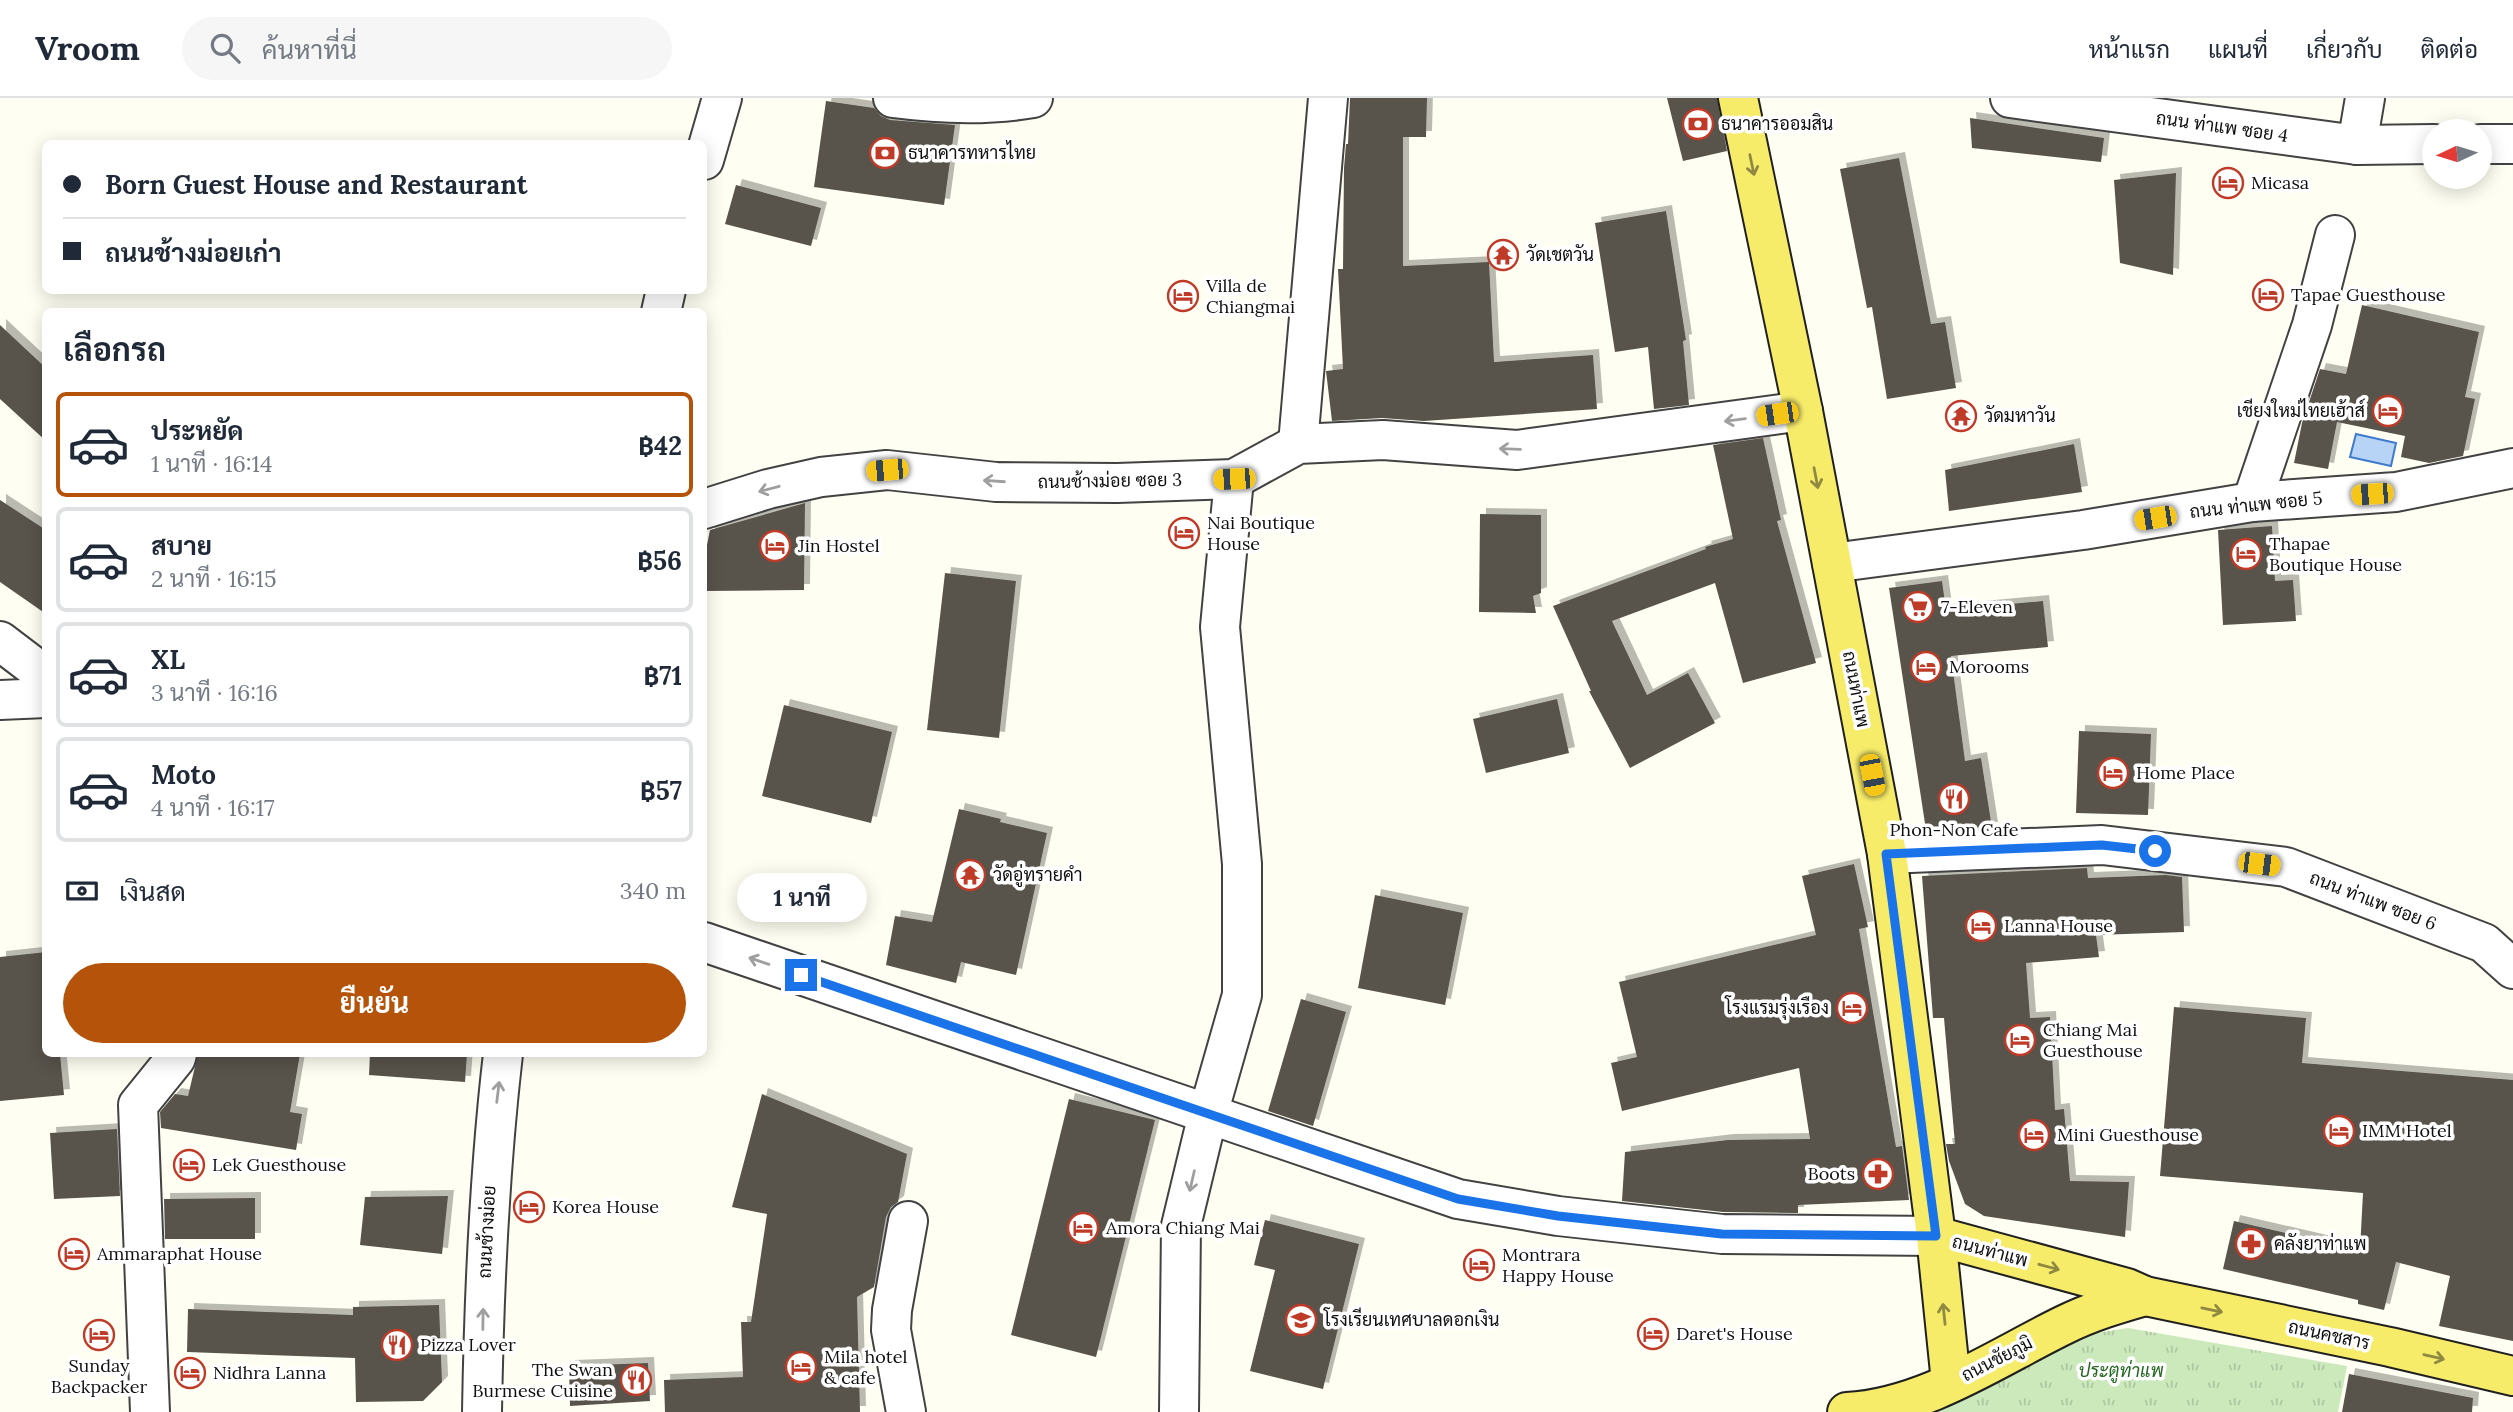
<!DOCTYPE html>
<html lang="th">
<meta charset="utf-8">
<style>
body{margin:0;font-family:Lora,Sarabun,serif;background:#f6f6f7;color:#1f2937;height:100vh;display:flex;flex-direction:column;font-size:26px;white-space:nowrap}
*{box-sizing:border-box;margin:0}
p{font-size:23px;color:#747a83}
.icon{flex:none;width:38px;height:38px;fill:none;stroke:currentColor;stroke-width:2;stroke-linecap:round;stroke-linejoin:round}
.map{position:relative;flex:1;overflow:hidden}
.sheet{position:absolute;left:42px;top:210px;width:665px;height:749px;display:flex;flex-direction:column;background:#fff;border-radius:10px;box-shadow:0 4px 18px #0003}
.sheet>*{flex:none}
.banner{position:absolute;left:42px;top:42px;width:665px;height:154px;border-radius:10px;box-shadow:0 4px 18px #0003;display:grid;align-content:center;height:154px;padding:0 21px;background:#fff}
.needle{width:46px;rotate:266deg}
.buttons{position:absolute;left:2422px;top:21px;display:grid;gap:14px}
.buttons a{display:grid;place-items:center;width:70px;height:70px;border-radius:50%;background:#fff;box-shadow:0 4px 18px #0003;font-size:35px}
.end{position:absolute;width:32px;height:32px;margin:-16px;border:9px solid #1a73e8;background:#fff;box-shadow:0 0 0 4px #fff}
.from{border-radius:50%}
.bubble{position:absolute;height:49px;border-radius:24px;background:#fff;box-shadow:0 4px 18px #0003;font-size:23px;font-weight:700;line-height:49px;text-align:center}
.car{position:absolute;width:21px;height:42px;margin:-21px -10px;border-radius:9px;box-shadow:0 0 5px 2px #0007;background:linear-gradient(#f5c518 24%,#345 0 40%,#f5c518 0 76%,#345 0 86%,#f5c518 0)}
.banner b{display:flex;align-items:center;gap:24px;height:66px;font-size:26px}
.banner b+b{border-top:2px solid #e0e1e3}
.banner i{width:18px;height:18px;background:#1f2937}
ul{padding:0;list-style:none}
li{display:flex;align-items:center;gap:21px;height:105px;margin:0 14px 10px;padding:0 7px;border:4px solid #e0e1e3;border-radius:10px}
li div{flex:1}
li b{display:block;font-size:26px}
li em{font-style:normal;font-weight:700}
li.selected{border-color:#b45309}
li>.icon{width:63px;height:63px;stroke-width:1.5}
h2{padding:0 21px;font-size:32px;line-height:84px}
.pay{display:flex;align-items:center;gap:18px;height:77px;padding:0 21px;font-size:26px}
.pay p{margin-inline-start:auto}
.action{display:flex;gap:14px;margin-top:auto;padding:14px 21px}
.action a{flex:1;height:80px;border-radius:42px;background:#b45309;color:#fff;font-size:28px;font-weight:700;line-height:80px;text-align:center}
header{display:flex;align-items:center;gap:42px;box-sizing:border-box;height:98px;padding:0 35px;background:#fff;border-bottom:2px solid #e0e1e3}
header strong{font-size:33px}
nav{display:flex;gap:38px;margin-inline-start:auto;font-size:24px}
.search{width:490px;height:63px;background:#f6f6f7;display:flex;align-items:center;gap:18px;box-sizing:border-box;padding:0 24px;border-radius:38px;color:#747a83;font-size:26px}
.map>svg:first-child{display:block}
.park{fill:url(#park-tufts)}
.water{fill:#b7d3f6;stroke:#3f7bcc;stroke-width:2}
.building{fill:#58534c;filter:url(#shadow)}
.lines{fill:none;stroke-linecap:round;stroke-linejoin:round}
.minor-casing{stroke:#424242;stroke-width:42}
.major-casing{stroke:#202020;stroke-width:42}
.minor{stroke:#fff;stroke-width:38}
.major{stroke:#f7ec6a;stroke-width:38}
.oneway{stroke:#8f8941}
.oneway2{stroke:#9f9f9f}
.route{stroke:#1a73e8;stroke-width:9}
.labels{text-anchor:middle;stroke-width:7;stroke-linejoin:round;paint-order:stroke}
.poi-label{font-size:18px;fill:#0f0f0f;stroke:#fff;text-anchor:start}
.street-label{font-size:18px;fill:#0f0f0f;stroke:#fff}
.park-label{font-size:18px;font-style:italic;fill:#22671f;stroke:#fff}
</style>
<header>
<strong>Vroom</strong>
<div class="search"><svg class="icon" aria-label="search" viewBox="0 0 24 24"><circle cx="10" cy="10" r="6"/><path d="M15 15l6 6"/></svg>ค้นหาที่นี่</div>
<nav><a>หน้าแรก</a><a>แผนที่</a><a>เกี่ยวกับ</a><a>ติดต่อ</a></nav>
</header>
<div class="map">
<svg width="2513" height="1314" viewBox="0 0 2513 1314">
<defs>
<pattern id="park-tufts" width="24" height="20" patternUnits="userSpaceOnUse" patternTransform="scale(1.75)"><rect width="24" height="20" fill="#cbe9bb"/><path d="M3 7l-1-3M5 7V3M7 7l1-3M15 17l-1-3M17 17v-4M19 17l1-3" fill="none" stroke="#adc7a0"/></pattern>
<filter id="shadow"><feDropShadow dx="6" dy="-6" stdDeviation="0" flood-color="#0004"/></filter>
</defs>
<rect width="100%" height="100%" fill="#fffef2"/>
<polygon class="park" points="2128,1230 2347,1268 2338,1314 1935,1314 2083,1237"/>
<polygon class="water" points="2356,336 2396,345 2391,368 2350,359"/>
<g class="building">
<polygon points="1350,0 1427,0 1426,39 1403,39 1403,168 1489,164 1494,264 1593,257 1597,311 1424,323 1382,320 1332,323 1326,273 1343,271 1338,171 1343,171 1344,70 1346,46 1348,46"/>
<polygon points="1667,0 1717,0 1727,53 1683,63"/>
<polygon points="826,3 874,10 881,18 890,22 955,27 944,107 814,89"/>
<polygon points="1970,20 2104,40 2101,64 1972,50"/>
<polygon points="1899,60 1931,226 1945,224 1956,290 1887,301 1872,209 1867,210 1840,71"/>
<polygon points="2176,75 2173,177 2120,165 2114,82"/>
<polygon points="736,87 821,110 811,148 725,126"/>
<polygon points="1666,113 1686,242 1683,243 1689,307 1654,311 1648,249 1615,254 1595,125"/>
<polygon points="2362,207 2479,234 2465,299 2475,301 2463,358 2429,365 2401,359 2405,338 2337,324 2328,371 2294,365 2302,325 2320,271 2346,276"/>
<polygon points="0,227 46,270 46,343 0,301"/>
<polygon points="1763,340 1781,422 1777,423 1816,565 1743,585 1715,485 1612,523 1647,597 1688,575 1715,625 1630,670 1589,593 1591,593 1553,508 1706,451 1705,449 1733,441 1713,347"/>
<polygon points="2074,346 2082,394 1949,413 1945,372"/>
<polygon points="0,402 46,432 46,516 0,484"/>
<polygon points="805,405 804,492 704,493 704,462 710,432"/>
<polygon points="1480,416 1541,417 1541,495 1533,498 1536,515 1479,514"/>
<polygon points="2272,428 2275,483 2293,482 2296,523 2223,527 2218,432"/>
<polygon points="945,475 1016,483 999,640 927,632"/>
<polygon points="1942,483 1946,512 2043,503 2048,549 1951,558 1965,663 1981,660 1992,730 1926,732 1889,490"/>
<polygon points="1557,601 1569,655 1486,675 1473,621"/>
<polygon points="784,607 892,634 871,725 762,698"/>
<polygon points="2079,633 2151,636 2148,717 2076,715"/>
<polygon points="959,711 1001,721 1000,724 1047,735 1016,877 961,864 956,885 886,867 895,818 932,824"/>
<polygon points="1854,766 1868,829 1859,831 1896,1049 1902,1048 1909,1102 1798,1107 1798,1115 1723,1114 1622,1103 1625,1054 1728,1042 1810,1041 1799,970 1622,1013 1611,965 1637,959 1619,884 1816,837 1802,778"/>
<polygon points="2087,770 2088,780 2166,777 2182,779 2184,834 2096,837 2099,859 2026,865 2030,920 2050,919 2055,1012 2064,1011 2070,1083 2129,1084 2125,1139 1984,1118 1965,1106 1949,1063 1946,1046 1955,1046 1944,920 1933,920 1922,778"/>
<polygon points="1375,797 1463,815 1445,907 1358,890"/>
<polygon points="46,854 46,956 60,956 64,997 0,1003 0,859"/>
<polygon points="1301,901 1346,914 1313,1028 1268,1013"/>
<polygon points="2174,909 2306,920 2302,965 2513,982 2513,1243 2439,1228 2450,1178 2396,1164 2384,1212 2358,1206 2358,1202 2223,1171 2234,1123 2360,1152 2363,1095 2160,1078"/>
<polygon points="198,956 300,956 290,1014 302,1016 296,1052 161,1030 160,1014 175,996 188,998"/>
<polygon points="370,956 467,956 465,984 369,977"/>
<polygon points="762,996 907,1056 898,1104 891,1109 886,1119 874,1189 857,1199 860,1314 665,1314 664,1282 743,1279 741,1224 751,1224 767,1116 732,1109"/>
<polygon points="1069,1001 1155,1022 1096,1259 1011,1237"/>
<polygon points="117,1031 120,1098 54,1101 50,1035"/>
<polygon points="448,1098 442,1156 360,1147 365,1099"/>
<polygon points="255,1100 255,1141 165,1141 164,1101"/>
<polygon points="1265,1122 1359,1146 1323,1291 1250,1273 1275,1172 1254,1167"/>
<polygon points="439,1207 442,1284 423,1303 356,1304 355,1260 187,1254 188,1211 353,1217 353,1209"/>
<polygon points="648,1265 650,1303 570,1308 569,1268"/>
<polygon points="2349,1276 2473,1300 2472,1314 2342,1314"/>
</g>
<g class="lines">
<g class="minor-casing">
<g id="minor">
<path d="M893,0C939,6 987,8 1033,0"/>
<polyline points="2010,0 2357,47 2434,46"/>
<polyline points="2480,46 2513,46"/>
<polyline points="2357,47 2365,0"/>
<polyline points="704,62 722,0"/>
<polyline points="661,214 666,192"/>
<polyline points="1298,346 1328,0"/>
<polyline points="2252,404 2312,227 2335,137"/>
<polyline points="704,411 768,391 821,379 887,372 996,384 1117,385 1234,381 1298,346 1383,342 1517,352 1803,313"/>
<polyline points="1832,465 2083,432 2252,404 2396,394 2513,370"/>
<polyline points="0,543 46,578"/>
<polyline points="0,602 46,600"/>
<polyline points="1887,756 2102,747 2286,769 2484,845 2513,871"/>
<polyline points="704,844 1458,1101 1558,1118 1722,1136 1936,1138"/>
<polyline points="150,1314 138,1007 176,960 177,956"/>
<path d="M482,1314C484,1193 489,1076 503,956"/>
<polyline points="906,1314 891,1232 892,1212 908,1123"/>
<polyline points="1179,1314 1181,1128 1208,1016 1242,897 1242,766 1220,529 1234,381"/>
</g>
</g>
<g class="major-casing">
<g id="major">
<polyline points="1738,0 1803,313 1887,756 1936,1138 1951,1284"/>
<polyline points="1936,1138 2127,1190 2145,1198 2390,1249 2513,1278"/>
<path d="M1847,1314C1925,1310 1996,1260 2064,1227C2090,1214 2117,1206 2145,1198"/>
</g>
</g>
<use href="#minor" class="minor"/>
<use href="#major" class="major"/>
</g>
<defs><path id="oneway-shaft" d="M-6 0H5M1.5-3L5.5 0L1.5 3" fill="none" stroke-width="1.6" stroke-linecap="round" stroke-linejoin="round" transform="scale(1.75)"/></defs>
<g class="oneway">
<use href="#oneway-shaft" transform="translate(1752 67) rotate(78)"/>
<use href="#oneway-shaft" transform="translate(1816 380) rotate(79)"/>
<use href="#oneway-shaft" transform="translate(2049 1169) rotate(15)"/>
<use href="#oneway-shaft" transform="translate(2212 1212) rotate(12)"/>
<use href="#oneway-shaft" transform="translate(1944 1216) rotate(-96)"/>
<use href="#oneway-shaft" transform="translate(2434 1259) rotate(13)"/>
</g>
<g class="oneway2">
<use href="#oneway-shaft" transform="translate(1735 322) rotate(172)"/>
<use href="#oneway-shaft" transform="translate(1510 351) rotate(-178)"/>
<use href="#oneway-shaft" transform="translate(994 383) rotate(-176)"/>
<use href="#oneway-shaft" transform="translate(769 391) rotate(165)"/>
<use href="#oneway-shaft" transform="translate(759 863) rotate(-161)"/>
<use href="#oneway-shaft" transform="translate(498 994) rotate(-83)"/>
<use href="#oneway-shaft" transform="translate(1192 1083) rotate(103)"/>
<use href="#oneway-shaft" transform="translate(483 1221) rotate(-89)"/>
</g>
<g class="lines">
<polyline class="route" points="801,877 1458,1101 1558,1118 1722,1136 1936,1138 1886,756 2102,747 2155,753"/>
</g>
<defs>
<g id="bank-ring" transform="scale(1.575)"><circle r="9.5" fill="#fff" stroke="#bf3b28" stroke-width="1.5"/><path d="M-6-4H6V4H-6ZM0-2.3a2.3 2.3 0 1 0 0 4.6a2.3 2.3 0 1 0 0-4.6Z" fill="#bf3b28"/></g>
<g id="hotel-ring" transform="scale(1.575)"><circle r="9.5" fill="#fff" stroke="#bf3b28" stroke-width="1.5"/><path d="M-6-4.5h1.5V1H6V5H4.5V3h-9V5H-6ZM-4 0a1.8 1.8 0 1 1 3.6 0ZM.5 0V-2.5h3Q6-2.5 6 0Z" fill="#bf3b28"/></g>
<g id="temple-ring" transform="scale(1.575)"><circle r="9.5" fill="#fff" stroke="#bf3b28" stroke-width="1.5"/><path d="M0-6L5-2H3V0L6.5 2.5H4V6H1.5V3h-3V6H-4V2.5H-6.5L-3 0V-2H-5Z" fill="#bf3b28"/></g>
<g id="supermarket-ring" transform="scale(1.575)"><circle r="9.5" fill="#fff" stroke="#bf3b28" stroke-width="1.5"/><path d="M-6-5.5h2.5l.6 2H6L4.5 2H-2.5L-4.4-4H-6ZM-1.5 3.2a1.3 1.3 0 1 0 .1 0ZM3 3.2a1.3 1.3 0 1 0 .1 0Z" fill="#bf3b28"/></g>
<g id="restaurant-ring" transform="scale(1.575)"><circle r="9.5" fill="#fff" stroke="#bf3b28" stroke-width="1.5"/><path d="M-5-6h1v4h1v-4h1v4h1v-4h1v5L-1.5 .5V6h-2V.5L-5-1ZM5-6V6H3V1.5H1.5Q1.5-4 5-6Z" fill="#bf3b28"/></g>
<g id="pharmacy-ring" transform="scale(1.575)"><circle r="9.5" fill="#fff" stroke="#bf3b28" stroke-width="1.5"/><path d="M-2-6h4v4h4v4h-4v4h-4v-4h-4v-4h4Z" fill="#bf3b28"/></g>
<g id="school-ring" transform="scale(1.575)"><circle r="9.5" fill="#fff" stroke="#bf3b28" stroke-width="1.5"/><path d="M0-5L7-2L0 1L-7-2ZM-4 1L0 2.5L4 1V4Q0 6-4 4Z" fill="#bf3b28"/></g>
</defs>
<g fill-rule="evenodd">
<use href="#bank-ring" x="1698" y="26"/>
<use href="#bank-ring" x="885" y="55"/>
<use href="#hotel-ring" x="2228" y="85"/>
<use href="#temple-ring" x="1503" y="157"/>
<use href="#hotel-ring" x="2268" y="197"/>
<use href="#hotel-ring" x="1183" y="198"/>
<use href="#hotel-ring" x="2388" y="313"/>
<use href="#temple-ring" x="1961" y="318"/>
<use href="#hotel-ring" x="1184" y="435"/>
<use href="#hotel-ring" x="775" y="448"/>
<use href="#hotel-ring" x="2246" y="456"/>
<use href="#supermarket-ring" x="1918" y="509"/>
<use href="#hotel-ring" x="1926" y="569"/>
<use href="#hotel-ring" x="2113" y="675"/>
<use href="#restaurant-ring" x="1954" y="701"/>
<use href="#temple-ring" x="970" y="777"/>
<use href="#hotel-ring" x="1981" y="828"/>
<use href="#hotel-ring" x="1852" y="910"/>
<use href="#hotel-ring" x="2020" y="942"/>
<use href="#hotel-ring" x="2339" y="1033"/>
<use href="#hotel-ring" x="2034" y="1037"/>
<use href="#hotel-ring" x="189" y="1067"/>
<use href="#pharmacy-ring" x="1878" y="1076"/>
<use href="#hotel-ring" x="529" y="1109"/>
<use href="#hotel-ring" x="1083" y="1130"/>
<use href="#pharmacy-ring" x="2251" y="1146"/>
<use href="#hotel-ring" x="74" y="1156"/>
<use href="#hotel-ring" x="1479" y="1167"/>
<use href="#school-ring" x="1301" y="1222"/>
<use href="#hotel-ring" x="1653" y="1236"/>
<use href="#hotel-ring" x="99" y="1237"/>
<use href="#restaurant-ring" x="397" y="1247"/>
<use href="#hotel-ring" x="801" y="1269"/>
<use href="#hotel-ring" x="190" y="1275"/>
<use href="#restaurant-ring" x="636" y="1282"/>
</g>
<g class="labels">
<g class="poi-label">
<text x="1721" y="32">ธนาคารออมสิน</text>
<text x="908" y="61">ธนาคารทหารไทย</text>
<text x="2251" y="91">Micasa</text>
<text x="1526" y="163">วัดเชตวัน</text>
<text x="1206" y="194">Villa de<tspan x="1206" dy="21">Chiangmai</tspan></text>
<text x="2291" y="203">Tapae Guesthouse</text>
<text x="2365" y="319" text-anchor="end">เชียงใหม่ไทยเฮ้าส์</text>
<text x="1984" y="324">วัดมหาวัน</text>
<text x="1207" y="431">Nai Boutique<tspan x="1207" dy="21">House</tspan></text>
<text x="2269" y="452">Thapae<tspan x="2269" dy="21">Boutique House</tspan></text>
<text x="798" y="454">Jin Hostel</text>
<text x="1941" y="515">7-Eleven</text>
<text x="1949" y="575">Morooms</text>
<text x="2136" y="681">Home Place</text>
<text x="1954" y="738" text-anchor="middle">Phon-Non Cafe</text>
<text x="993" y="783">วัดอู่ทรายคำ</text>
<text x="2004" y="834">Lanna House</text>
<text x="1829" y="916" text-anchor="end">โรงแรมรุ่งเรือง</text>
<text x="2043" y="938">Chiang Mai<tspan x="2043" dy="21">Guesthouse</tspan></text>
<text x="2362" y="1039">IMM Hotel</text>
<text x="2057" y="1043">Mini Guesthouse</text>
<text x="212" y="1073">Lek Guesthouse</text>
<text x="1855" y="1082" text-anchor="end">Boots</text>
<text x="552" y="1115">Korea House</text>
<text x="1106" y="1136">Amora Chiang Mai</text>
<text x="2274" y="1152">คลังยาท่าแพ</text>
<text x="97" y="1162">Ammaraphat House</text>
<text x="1502" y="1163">Montrara<tspan x="1502" dy="21">Happy House</tspan></text>
<text x="1324" y="1228">โรงเรียนเทศบาลดอกเงิน</text>
<text x="1676" y="1242">Daret's House</text>
<text x="420" y="1253">Pizza Lover</text>
<text x="824" y="1265">Mila hotel<tspan x="824" dy="21">&amp; cafe</tspan></text>
<text x="99" y="1274" text-anchor="middle">Sunday<tspan x="99" dy="21">Backpacker</tspan></text>
<text x="613" y="1278" text-anchor="end">The Swan<tspan x="613" dy="21">Burmese Cuisine</tspan></text>
<text x="213" y="1281">Nidhra Lanna</text>
</g>
<g class="street-label">
<text transform="translate(2222 29) rotate(8)" y="6">ถนน ท่าแพ ซอย 4</text>
<text transform="translate(1110 383) rotate(-1)" y="6">ถนนช้างม่อย ซอย 3</text>
<text transform="translate(2256 407) rotate(-6)" y="6">ถนน ท่าแพ ซอย 5</text>
<text transform="translate(1856 591) rotate(79)" y="6">ถนนท่าแพ</text>
<text transform="translate(2373 803) rotate(21)" y="6">ถนน ท่าแพ ซอย 6</text>
<text transform="translate(487 1134) rotate(-87)" y="6">ถนนช้างม่อย</text>
<text transform="translate(1990 1153) rotate(15)" y="6">ถนนท่าแพ</text>
<text transform="translate(2329 1237) rotate(12)" y="6">ถนนคชสาร</text>
<text transform="translate(1997 1261) rotate(-27)" y="6">ถนนชัยภูมิ</text>
</g>
<g class="park-label">
<text x="2121" y="1279">ประตูท่าแพ</text>
</g>
</g>
</svg>
<div class="buttons">
<a><svg class="needle" viewBox="-14 -14 28 28"><path d="M0-13l5 13h-10z" fill="#e53935"/><path d="M0 13l5-13h-10z" fill="#747a83"/></svg></a>
</div>
<i class="end from" style="left:2155px;top:753px"></i>
<i class="end" style="left:801px;top:877px"></i>
<div class="bubble" style="left:737px;top:775px;width:130px">1 นาที</div>
<i class="car" style="left:1777px;top:316px;rotate:262deg"></i>
<i class="car" style="left:887px;top:372px;rotate:265deg"></i>
<i class="car" style="left:1234px;top:381px;rotate:268deg"></i>
<i class="car" style="left:2372px;top:396px;rotate:266deg"></i>
<i class="car" style="left:2155px;top:420px;rotate:261deg"></i>
<i class="car" style="left:1872px;top:677px;rotate:169deg"></i>
<i class="car" style="left:2259px;top:766px;rotate:97deg"></i>
<div class="banner">
<b><i class="from"></i>Born Guest House and Restaurant</b>
<b><i></i>ถนนช้างม่อยเก่า</b>
</div>
<section class="sheet">
<h2>เลือกรถ</h2>
<ul>
<li class="selected"><svg class="icon" aria-label="car" viewBox="0 0 24 24"><path d="M5 17H2v-5l4-1 3-4h7l3 4 3 1v5h-3M9 17h6M6 11h13"/><circle cx="7" cy="17" r="2"/><circle cx="17" cy="17" r="2"/></svg><div><b>ประหยัด</b><p>1 นาที · 16:14</p></div><em>฿42</em></li>
<li><svg class="icon" aria-label="car" viewBox="0 0 24 24"><path d="M5 17H2v-5l4-1 3-4h7l3 4 3 1v5h-3M9 17h6M6 11h13"/><circle cx="7" cy="17" r="2"/><circle cx="17" cy="17" r="2"/></svg><div><b>สบาย</b><p>2 นาที · 16:15</p></div><em>฿56</em></li>
<li><svg class="icon" aria-label="car" viewBox="0 0 24 24"><path d="M5 17H2v-5l4-1 3-4h7l3 4 3 1v5h-3M9 17h6M6 11h13"/><circle cx="7" cy="17" r="2"/><circle cx="17" cy="17" r="2"/></svg><div><b>XL</b><p>3 นาที · 16:16</p></div><em>฿71</em></li>
<li><svg class="icon" aria-label="car" viewBox="0 0 24 24"><path d="M5 17H2v-5l4-1 3-4h7l3 4 3 1v5h-3M9 17h6M6 11h13"/><circle cx="7" cy="17" r="2"/><circle cx="17" cy="17" r="2"/></svg><div><b>Moto</b><p>4 นาที · 16:17</p></div><em>฿57</em></li>
</ul>
<div class="pay"><svg class="icon" aria-label="cash" viewBox="0 0 24 24"><path d="M3 7h18v10H3z"/><circle cx="12" cy="12" r="2"/></svg>เงินสด<p>340 m</p></div>
<div class="action"><a>ยืนยัน</a></div>
</section>
</div>
